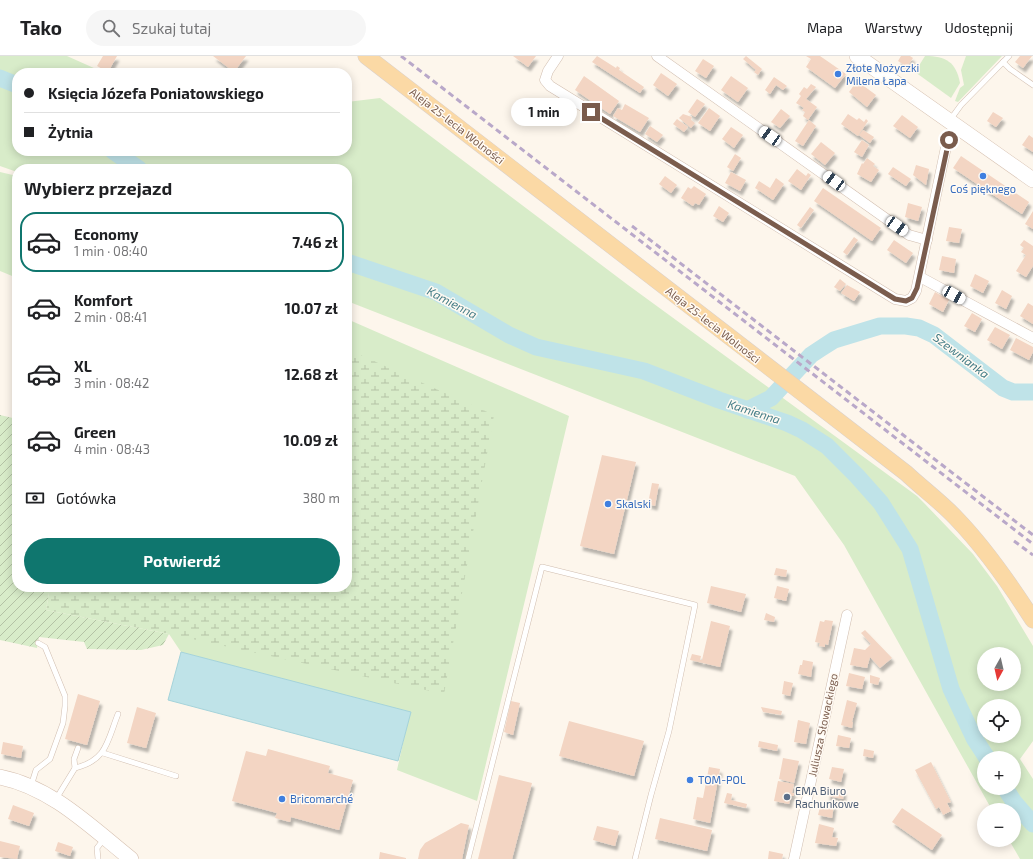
<!DOCTYPE html>
<html lang="pl">
<meta charset="utf-8">
<style>
body{margin:0;font-family:"Exo 2",sans-serif;background:#f6f6f6;color:#202124;height:100vh;display:flex;flex-direction:column;font-size:15px;white-space:nowrap}
*{box-sizing:border-box;margin:0}
p{font-size:13px;color:#757577}
.icon{flex:none;width:22px;height:22px;fill:none;stroke:currentColor;stroke-width:2;stroke-linecap:round;stroke-linejoin:round}
.map{position:relative;flex:1;overflow:hidden}
.side{position:absolute;left:12px;top:108px;width:340px;height:428px;display:flex;flex-direction:column;background:#fff;border-radius:16px;box-shadow:0 2px 10px #0003}
.side>*{flex:none}
.banner{position:absolute;left:12px;top:12px;width:340px;height:88px;border-radius:16px;box-shadow:0 2px 10px #0003;display:grid;align-content:center;height:88px;padding:0 12px;background:#fff}
.needle{width:26px;rotate:188deg}
.fabs{position:absolute;left:977px;top:591px;display:grid;gap:8px}
.fabs a{display:grid;place-items:center;width:44px;height:44px;border-radius:50%;background:#fff;box-shadow:0 2px 10px #0003;font-size:20px}
.end{position:absolute;width:18px;height:18px;margin:-9px;border:5px solid #7a5c4d;background:#fff;box-shadow:0 0 0 2px #fff}
.from{border-radius:50%}
.bubble{position:absolute;height:28px;border-radius:14px;background:#fff;box-shadow:0 2px 10px #0003;font-size:13px;font-weight:700;line-height:28px;text-align:center}
.car{position:absolute;width:12px;height:24px;margin:-12px -6px;border-radius:5px;box-shadow:0 0 3px 1px #0007;background:linear-gradient(#fff 24%,#345 0 40%,#fff 0 76%,#345 0 86%,#fff 0)}
.banner b{display:flex;align-items:center;gap:14px;height:38px;font-size:15px}
.banner b+b{border-top:1px solid #e0e0e0}
.banner i{width:10px;height:10px;background:#202124}
ul{padding:0;list-style:none}
li{display:flex;align-items:center;gap:12px;height:60px;margin:0 8px 6px;padding:0 4px;border:2px solid transparent;border-radius:16px}
li div{flex:1}
li b{display:block;font-size:15px}
li em{font-style:normal;font-weight:700}
li.current{border-color:#0f766e}
li>.icon{width:36px;height:36px;stroke-width:1.5}
h2{padding:0 12px;font-size:18px;line-height:48px}
.pay{display:flex;align-items:center;gap:10px;height:44px;padding:0 12px;font-size:15px}
.pay p{margin-inline-start:auto}
.button{display:flex;gap:8px;margin-top:auto;padding:8px 12px}
.button a{flex:1;height:46px;border-radius:24px;background:#0f766e;color:#fff;font-size:16px;font-weight:700;line-height:46px;text-align:center}
header{display:flex;align-items:center;gap:24px;box-sizing:border-box;height:56px;padding:0 20px;background:#fff;border-bottom:1px solid #e0e0e0}
header strong{font-size:19px}
nav{display:flex;gap:22px;margin-inline-start:auto;font-size:14px}
.search{width:280px;height:36px;background:#f6f6f6;display:flex;align-items:center;gap:10px;box-sizing:border-box;padding:0 14px;border-radius:22px;color:#757577;font-size:15px}
.map>svg:first-child{display:block}
.green{fill:#d8ecc9;fill-rule:evenodd}
.wetland{fill:url(#wetland-marsh)}
.garden{fill:url(#garden-furrows)}
.water{fill:#bfe3e8;stroke:#a5d3da}
.lines{fill:none;stroke-linecap:round;stroke-linejoin:round}
.river{stroke:#bfe3e8;stroke-width:17}
.building{fill:#f3d5c3;filter:url(#shadow)}
.lane-casing{stroke:#d1beb0;stroke-width:6}
.street-casing{stroke:#d1beb0;stroke-width:11}
.secondary-casing{stroke:#d6c0b0;stroke-width:16}
.primary-casing{stroke:#dad1cd;stroke-width:17}
.lane{stroke:#fff;stroke-width:5}
.street{stroke:#fff;stroke-width:10}
.secondary{stroke:#fff;stroke-width:15}
.primary{stroke:#fbd9a5;stroke-width:16}
.rail{stroke:#b9a8c9;stroke-width:3;stroke-dasharray:6 4;stroke-linecap:butt}
.route{stroke:#7a5c4d;stroke-width:5}
.shop-dot{fill:#3f7fe0;stroke:#fffaf3;stroke-width:1.5}
.service-dot{fill:#5c6f8a;stroke:#fffaf3;stroke-width:1.5}
.labels{text-anchor:middle;stroke-width:3;stroke-linejoin:round;paint-order:stroke}
.shop-label{font-size:11px;fill:#366cbe;stroke:#fffaf3;text-anchor:start}
.street-label{font-size:11px;fill:#7a5c4d;stroke:#fffaf3}
.service-label{font-size:11px;fill:#4e5e75;stroke:#fffaf3;text-anchor:start}
.water-label{font-size:12px;font-style:italic;fill:#437c86;stroke:#fffaf3}
</style>
<header>
<strong>Tako</strong>
<div class="search"><svg class="icon" aria-label="search" viewBox="0 0 24 24"><circle cx="10" cy="10" r="6"/><path d="M15 15l6 6"/></svg>Szukaj tutaj</div>
<nav><a>Mapa</a><a>Warstwy</a><a>Udostępnij</a></nav>
</header>
<div class="map">
<svg width="1033" height="803" viewBox="0 0 1033 803">
<defs>
<pattern id="wetland-marsh" width="20" height="14" patternUnits="userSpaceOnUse"><rect width="20" height="14" fill="#d8ecc9"/><path d="M1 5h8M5 5V1M11 12h8M15 12V8" fill="none" stroke="#b4c2a5"/></pattern>
<pattern id="garden-furrows" width="10" height="10" patternUnits="userSpaceOnUse"><rect width="10" height="10" fill="#d8ecc9"/><path d="M-1 1l2-2M0 10L10 0M9 11l2-2" fill="none" stroke="#b4c2a5"/></pattern>
<filter id="shadow"><feDropShadow dx="2.5" dy="4.5" stdDeviation="1" flood-color="#0004"/></filter>
</defs>
<rect width="100%" height="100%" fill="#fdf6ec"/>
<g class="green">
<path d="M0,0H67L105,17H17V95H347V46L380,42L628,229L917,440L925,448L973,498L997,530L1033,590V685L1020,703L1033,723V803H1020L1009,784H1014V754H992L844,489L795,420L347,245V113H17V116L0,110ZM984,598H1014V628H984ZM984,650H1014V680H984ZM984,702H1014V732H984Z"/>
<path d="M925,0C946,0 956,6 960,27L951,42L915,16Z"/>
<polygon points="966,0 1002,0 958,46 955,45 960,32 964,29 961,14"/>
<polygon points="0,116 17,120 17,222 0,215"/>
<polygon points="347,263 569,360 477,745 397,714 410,656 181,596 169,578 50,531 347,531"/>
</g>
<polygon class="wetland" points="347,293 494,359 444,638 169,578 46,554 50,531 347,531"/>
<polygon class="garden" points="0,359 17,363 17,531 50,531 46,554 169,578 163,589 141,594 87,593 84,586 39,581 37,592 0,584"/>
<polygon class="water" points="181,596 411,656 398,705 168,644"/>
<g class="lines">
<g class="river">
<polyline points="0,22 17,29"/>
<polyline points="113,95 139,113"/>
<polyline points="347,206 436,236 509,279 536,291 644,315 719,344 787,367 802,374 827,390 857,420 881,447 910,493 951,633 974,682 987,702"/>
<polyline points="747,354 771,342 811,299 820,293 834,284 880,270 906,270 919,272 934,279 1003,332 1013,336 1033,336"/>
<polyline points="1005,732 1014,746 1033,768"/>
</g>
</g>
<g class="building">
<polygon points="103,0 117,0 108,16 97,10"/>
<polygon points="213,0 246,0 234,16"/>
<polygon points="513,0 536,0 528,11"/>
<polygon points="597,0 616,12 617,10 620,12 619,14 644,31 640,37 592,6"/>
<polygon points="746,0 762,13 758,19 754,16 756,14 743,3"/>
<polygon points="806,0 820,0 846,18 835,32 806,11 811,3"/>
<polygon points="901,0 910,0 913,2 907,11 898,5"/>
<polygon points="1020,0 1032,0 1023,12 1015,6"/>
<polygon points="703,3 714,10 706,22 695,15"/>
<polygon points="661,17 677,28 668,40 653,29"/>
<polygon points="584,20 619,45 610,58 575,34"/>
<polygon points="731,20 748,32 738,46 721,34"/>
<polygon points="774,21 787,30 783,34 776,29 770,38 765,34"/>
<polygon points="857,25 876,39 867,51 849,36"/>
<polygon points="811,28 816,31 806,43 817,51 808,64 803,60 805,56 802,54 804,52 796,47 801,40 799,38 804,31 807,33"/>
<polygon points="697,43 705,48 695,61 688,56"/>
<polygon points="625,48 649,62 640,76 613,60 618,52 622,54"/>
<polygon points="709,52 720,60 710,75 698,67"/>
<polygon points="781,53 790,60 780,72 771,66"/>
<polygon points="993,56 1003,62 996,71 987,65"/>
<polygon points="683,58 692,61 691,64 695,67 691,72 679,62"/>
<polygon points="848,58 857,64 859,62 864,66 866,63 868,65 858,80 841,68"/>
<polygon points="902,59 918,71 910,82 893,70"/>
<polygon points="677,63 688,71 684,76 673,68"/>
<polygon points="809,64 816,70 803,90 795,85"/>
<polygon points="650,70 663,79 657,86 645,78"/>
<polygon points="731,71 743,79 734,92 722,83"/>
<polygon points="863,74 874,81 870,87 859,79"/>
<polygon points="1029,79 1033,82 1033,96 1022,89"/>
<polygon points="862,84 869,89 862,101 854,96"/>
<polygon points="821,86 835,97 825,109 811,98"/>
<polygon points="735,98 741,102 733,115 727,111"/>
<polygon points="961,100 1029,146 1022,158 953,112"/>
<polygon points="867,102 875,108 873,110 879,114 871,126 857,118 862,107 863,108"/>
<polygon points="916,109 929,113 926,129 913,119"/>
<polygon points="893,111 911,123 906,130 888,118"/>
<polygon points="797,113 806,120 808,117 811,119 801,134 788,125"/>
<polygon points="731,116 746,124 740,135 725,127"/>
<polygon points="665,120 677,129 671,137 659,128"/>
<polygon points="776,122 784,128 773,144 755,132 759,125 770,132"/>
<polygon points="694,130 706,138 699,149 695,147 693,150 681,142 688,131 691,133"/>
<polygon points="823,132 881,172 872,185 814,145"/>
<polygon points="908,147 922,151 918,165 905,161"/>
<polygon points="719,150 729,157 723,166 713,160"/>
<polygon points="810,151 814,154 801,172 797,169"/>
<polygon points="1033,155 1033,173 1025,168"/>
<polygon points="949,171 962,173 959,187 946,185"/>
<polygon points="854,181 858,184 847,199 843,196"/>
<polygon points="894,184 913,197 906,207 887,194"/>
<polygon points="1024,184 1033,190 1033,210 1026,221 1016,215 1026,199 1021,196 1024,192 1020,189"/>
<polygon points="942,200 956,203 954,217 939,214"/>
<polygon points="975,218 989,225 983,237 970,230"/>
<polygon points="840,223 846,228 840,235 834,231"/>
<polygon points="847,229 860,236 854,245 841,237"/>
<polygon points="1002,234 1012,240 1006,253 995,247"/>
<polygon points="935,236 949,244 943,256 929,248"/>
<polygon points="1028,247 1033,250 1033,268 1020,260"/>
<polygon points="972,257 982,263 975,276 964,270"/>
<polygon points="995,271 1010,279 1002,293 987,284"/>
<polygon points="1016,282 1033,291 1033,296 1029,304 1010,294"/>
<polygon points="602,399 636,406 614,498 580,490"/>
<polygon points="652,427 659,428 655,450 648,448"/>
<polygon points="776,512 787,514 786,521 774,519"/>
<polygon points="711,530 746,538 741,556 707,547"/>
<polygon points="777,530 789,533 786,545 774,542"/>
<polygon points="766,557 775,561 774,566 764,564"/>
<polygon points="825,564 833,565 828,589 825,588 825,591 819,590 820,587 815,586 820,565 824,566"/>
<polygon points="711,565 730,570 720,611 690,604 692,598 701,600 700,604 702,604"/>
<polygon points="865,574 892,602 880,612 870,601 867,612 850,609 854,592 865,594 871,588 861,577"/>
<polygon points="803,604 813,606 811,621 798,618 800,609 802,609"/>
<polygon points="849,617 865,621 862,633 846,630"/>
<polygon points="870,619 880,622 878,629 870,627"/>
<polygon points="784,625 793,627 790,640 782,638"/>
<polygon points="78,638 100,645 87,689 65,683"/>
<polygon points="847,644 857,647 852,666 853,666 852,672 841,669"/>
<polygon points="511,645 520,647 513,679 504,676"/>
<polygon points="137,651 156,657 146,692 127,687"/>
<polygon points="761,651 782,655 781,659 763,656"/>
<polygon points="798,664 810,667 806,688 794,686"/>
<polygon points="569,665 644,685 634,720 559,700"/>
<polygon points="838,679 851,682 849,692 836,690"/>
<polygon points="759,685 778,689 777,695 758,691"/>
<polygon points="3,686 23,690 21,702 1,698"/>
<polygon points="268,693 330,710 328,717 353,724 339,774 291,761 290,766 275,762 277,757 232,745 246,695 266,700"/>
<polygon points="864,693 874,695 873,702 863,700"/>
<polygon points="783,702 799,705 794,727 779,723"/>
<polygon points="931,706 951,746 947,747 951,755 943,759 939,751 936,753 915,714"/>
<polygon points="709,711 720,713 710,767 693,763 697,741 703,742"/>
<polygon points="832,711 844,713 841,726 829,723"/>
<polygon points="499,719 532,727 512,803 478,803"/>
<polygon points="778,725 794,728 792,737 794,737 794,740 791,740 789,748 774,745"/>
<polygon points="829,732 844,735 843,743 827,740"/>
<polygon points="727,737 732,738 731,744 747,748 746,752 724,747"/>
<polygon points="821,747 834,749 832,762 818,759"/>
<polygon points="13,749 34,757 29,770 8,763"/>
<polygon points="902,752 942,779 932,794 892,766"/>
<polygon points="660,762 712,774 707,795 655,783"/>
<polygon points="461,767 469,769 462,803 418,803 420,794 425,787"/>
<polygon points="819,768 834,772 832,781 838,782 836,790 815,787"/>
<polygon points="597,770 619,775 615,790 593,784"/>
<polygon points="0,785 20,790 17,803 0,801"/>
<polygon points="58,786 73,791 70,800 55,795"/>
<polygon points="769,795 783,798 782,803 768,803"/>
<polygon points="380,796 406,802 406,803 379,803"/>
</g>
<g class="lines">
<g class="lane-casing">
<g id="lane">
<polyline points="1003,6 1010,13 1033,29"/>
<polyline points="950,64 961,49 1009,0"/>
<polyline points="103,697 176,720"/>
<polyline points="75,712 74,703 78,692"/>
<polyline points="31,730 36,714 50,703 63,667 65,650 65,640 45,591 38,587"/>
<path d="M56,743L75,712C107,704 107,686 118,658"/>
<polyline points="98,803 97,792 104,783"/>
<polyline points="468,803 542,511 695,549 669,675 651,739 635,803"/>
</g>
</g>
<g class="street-casing">
<g id="street">
<polyline points="558,0 548,15 545,24 550,30 895,243 906,245 912,242 916,235 946,91 957,70"/>
<polyline points="657,0 909,179 927,184"/>
<polyline points="920,221 1033,282"/>
<polyline points="794,803 847,559"/>
</g>
</g>
<g class="secondary-casing">
<g id="secondary">
<polyline points="857,0 1033,124"/>
<path d="M0,721C51,731 91,771 131,803"/>
</g>
</g>
<g class="primary-casing">
<path id="primary" d="M366,0L906,417C922,432 941,446 956,462C986,493 1010,528 1033,564"/>
</g>
<use href="#lane" class="lane"/>
<use href="#street" class="street"/>
<use href="#secondary" class="secondary"/>
<use href="#primary" class="primary"/>
<g class="rail">
<polyline points="401,0 1033,488"/>
<polyline points="632,170 1033,479"/>
<polyline points="1014,485 1033,499"/>
</g>
</g>
<g class="lines">
<polyline class="route" points="591,56 895,243 906,245 912,242 917,232 949,84"/>
</g>
<g class="shop-dot">
<circle cx="838" cy="18" r="4"/>
<circle cx="983" cy="120" r="4"/>
<circle cx="608" cy="448" r="4"/>
<circle cx="690" cy="724" r="4"/>
<circle cx="282" cy="743" r="4"/>
</g>
<circle class="service-dot" cx="787" cy="741" r="4"/>
<g class="labels">
<g class="shop-label">
<text x="846" y="16">Złote Nożyczki<tspan x="846" dy="13">Milena Łapa</tspan></text>
<text x="983" y="137" text-anchor="middle">Coś pięknego</text>
<text x="616" y="452">Skalski</text>
<text x="698" y="728">TOM-POL</text>
<text x="290" y="747">Bricomarché</text>
</g>
<g class="street-label">
<text transform="translate(457 70) rotate(38)" y="4">Aleja 25-lecia Wolności</text>
<text transform="translate(713 269) rotate(38)" y="4">Aleja 25-lecia Wolności</text>
<text transform="translate(823 669) rotate(-78)" y="4">Juliusza Słowackiego</text>
</g>
<g class="service-label">
<text x="795" y="739">EMA Biuro<tspan x="795" dy="13">Rachunkowe</tspan></text>
</g>
<g class="water-label">
<text transform="translate(452 247) rotate(28)" y="4">Kamienna</text>
<text transform="translate(961 300) rotate(37)" y="4">Szewnianka</text>
<text transform="translate(754 356) rotate(18)" y="4">Kamienna</text>
</g>
</g>
</svg>
<div class="fabs">
<a><svg class="needle" viewBox="-14 -14 28 28"><path d="M0-13l5 13h-10z" fill="#e53935"/><path d="M0 13l5-13h-10z" fill="#757577"/></svg></a>
<a><svg class="icon" aria-label="locate" viewBox="0 0 24 24"><circle cx="12" cy="12" r="6"/><path d="M12 2v4M12 18v4M2 12h4M18 12h4"/></svg></a>
<a>+</a>
<a>−</a>
</div>
<i class="end from" style="left:949px;top:84px"></i>
<i class="end" style="left:591px;top:56px"></i>
<div class="bubble" style="left:511px;top:42px;width:66px">1 min</div>
<i class="car" style="left:770px;top:80px;rotate:305deg"></i>
<i class="car" style="left:834px;top:125px;rotate:306deg"></i>
<i class="car" style="left:897px;top:170px;rotate:125deg"></i>
<i class="car" style="left:954px;top:239px;rotate:119deg"></i>
<div class="banner">
<b><i class="from"></i>Księcia Józefa Poniatowskiego</b>
<b><i></i>Żytnia</b>
</div>
<section class="side">
<h2>Wybierz przejazd</h2>
<ul>
<li class="current"><svg class="icon" aria-label="car" viewBox="0 0 24 24"><path d="M5 17H2v-5l4-1 3-4h7l3 4 3 1v5h-3M9 17h6M6 11h13"/><circle cx="7" cy="17" r="2"/><circle cx="17" cy="17" r="2"/></svg><div><b>Economy</b><p>1 min · 08:40</p></div><em>7.46 zł</em></li>
<li><svg class="icon" aria-label="car" viewBox="0 0 24 24"><path d="M5 17H2v-5l4-1 3-4h7l3 4 3 1v5h-3M9 17h6M6 11h13"/><circle cx="7" cy="17" r="2"/><circle cx="17" cy="17" r="2"/></svg><div><b>Komfort</b><p>2 min · 08:41</p></div><em>10.07 zł</em></li>
<li><svg class="icon" aria-label="car" viewBox="0 0 24 24"><path d="M5 17H2v-5l4-1 3-4h7l3 4 3 1v5h-3M9 17h6M6 11h13"/><circle cx="7" cy="17" r="2"/><circle cx="17" cy="17" r="2"/></svg><div><b>XL</b><p>3 min · 08:42</p></div><em>12.68 zł</em></li>
<li><svg class="icon" aria-label="car" viewBox="0 0 24 24"><path d="M5 17H2v-5l4-1 3-4h7l3 4 3 1v5h-3M9 17h6M6 11h13"/><circle cx="7" cy="17" r="2"/><circle cx="17" cy="17" r="2"/></svg><div><b>Green</b><p>4 min · 08:43</p></div><em>10.09 zł</em></li>
</ul>
<div class="pay"><svg class="icon" aria-label="cash" viewBox="0 0 24 24"><path d="M3 7h18v10H3z"/><circle cx="12" cy="12" r="2"/></svg>Gotówka<p>380 m</p></div>
<div class="button"><a>Potwierdź</a></div>
</section>
</div>
